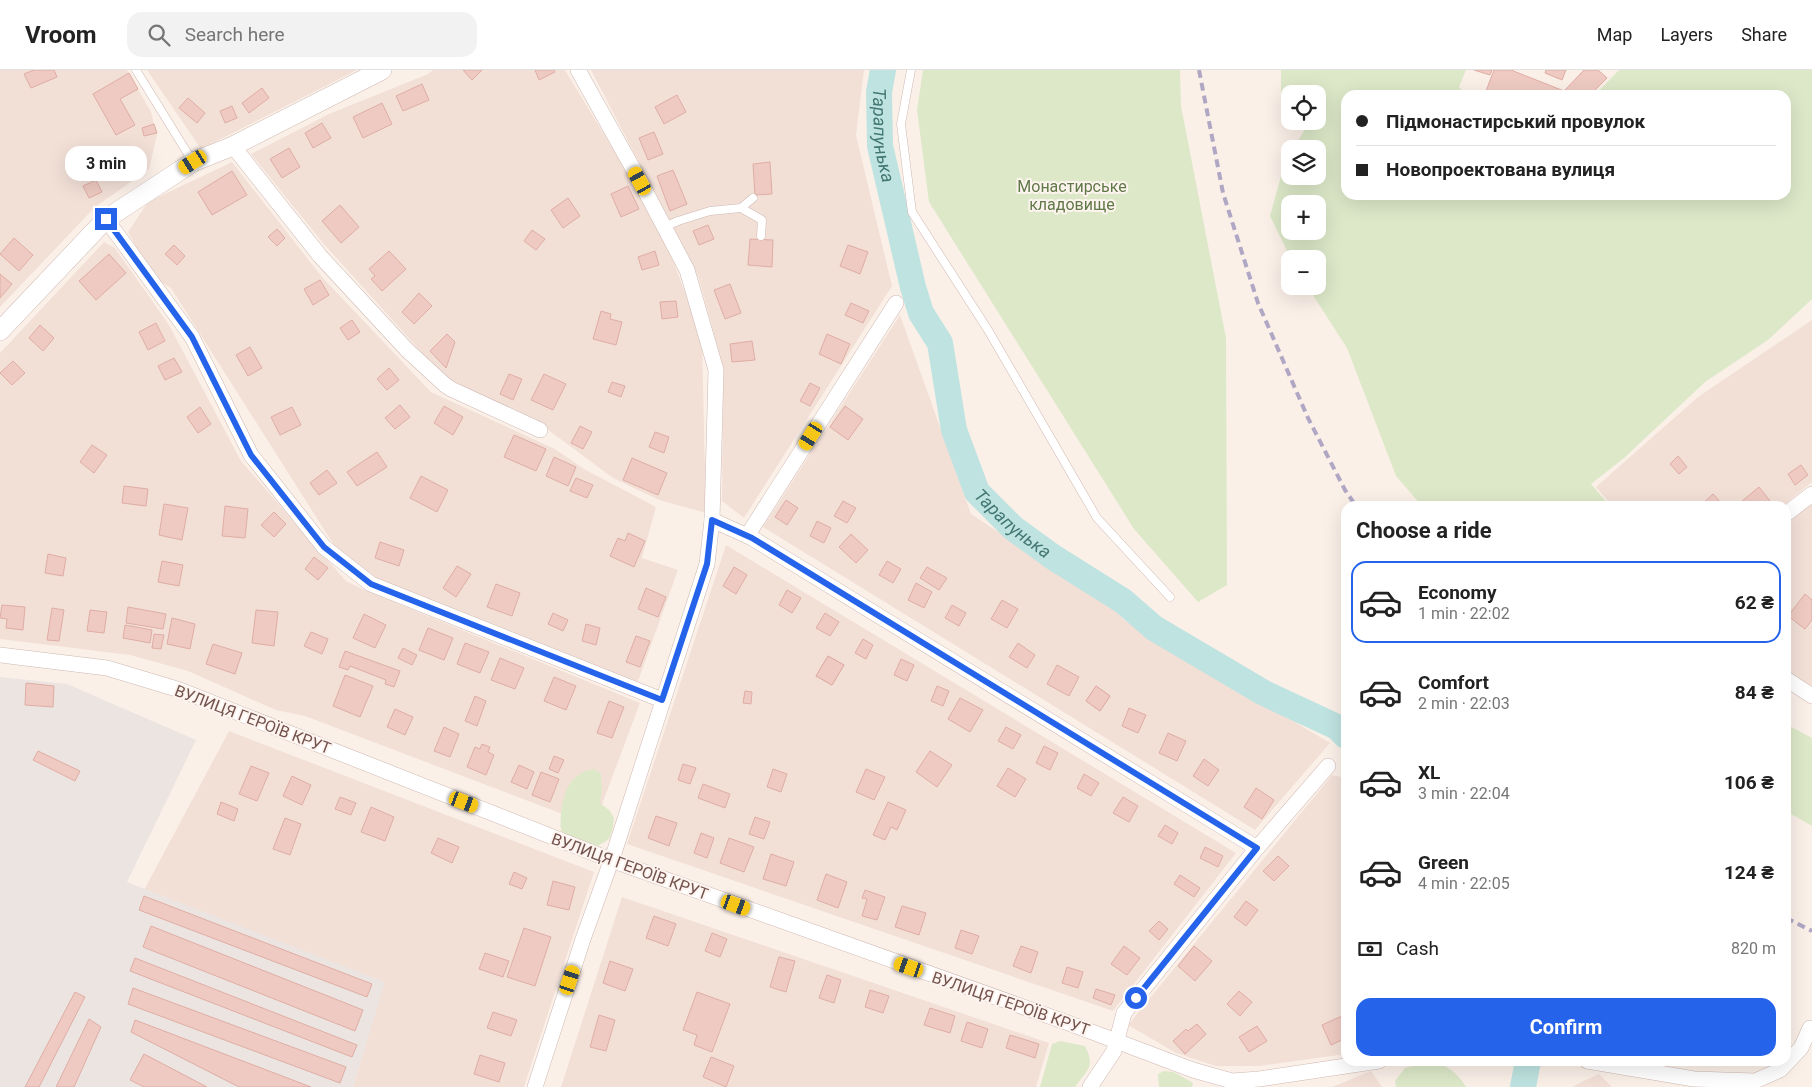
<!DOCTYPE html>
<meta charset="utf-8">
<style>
body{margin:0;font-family:Roboto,sans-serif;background:#f2f2f2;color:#222;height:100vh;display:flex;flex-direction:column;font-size:19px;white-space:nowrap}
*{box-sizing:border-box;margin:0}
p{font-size:16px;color:#767676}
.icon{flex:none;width:28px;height:28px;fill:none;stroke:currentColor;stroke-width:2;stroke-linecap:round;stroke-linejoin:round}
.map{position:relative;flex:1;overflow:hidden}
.panel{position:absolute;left:1341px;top:431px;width:450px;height:565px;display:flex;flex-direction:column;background:#fff;border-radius:15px;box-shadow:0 5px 20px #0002}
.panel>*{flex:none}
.banner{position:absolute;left:1341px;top:20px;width:450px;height:110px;border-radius:15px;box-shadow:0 5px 20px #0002;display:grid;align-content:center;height:110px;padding:0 15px;background:#fff}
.controls{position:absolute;left:1281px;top:15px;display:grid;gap:10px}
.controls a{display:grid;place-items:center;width:45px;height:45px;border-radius:10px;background:#fff;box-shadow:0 5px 20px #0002;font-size:25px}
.end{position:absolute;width:22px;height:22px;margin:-11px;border:6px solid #2563eb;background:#fff;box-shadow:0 0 0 2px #fff}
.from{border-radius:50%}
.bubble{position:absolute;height:35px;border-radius:15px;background:#fff;box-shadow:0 5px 20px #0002;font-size:16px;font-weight:700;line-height:35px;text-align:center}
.car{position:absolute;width:15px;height:30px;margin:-15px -8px;border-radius:6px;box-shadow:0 0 4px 1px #0007;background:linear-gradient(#f5c518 24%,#345 0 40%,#f5c518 0 76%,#345 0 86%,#f5c518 0)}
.banner b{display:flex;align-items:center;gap:18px;height:48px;font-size:19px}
.banner b+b{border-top:1px solid #e0e0e0}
.banner i{width:12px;height:12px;background:#222}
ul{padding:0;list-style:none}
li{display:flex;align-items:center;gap:15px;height:82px;margin:0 10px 8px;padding:0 5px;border:2px solid transparent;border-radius:15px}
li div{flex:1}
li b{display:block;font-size:19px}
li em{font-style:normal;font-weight:700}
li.current{border-color:#2563eb}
li>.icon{width:45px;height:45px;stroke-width:1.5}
h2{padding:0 15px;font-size:22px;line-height:60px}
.pay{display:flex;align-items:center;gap:12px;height:55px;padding:0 15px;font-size:19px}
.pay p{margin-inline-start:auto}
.cta{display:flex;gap:10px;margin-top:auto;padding:10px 15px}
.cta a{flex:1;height:58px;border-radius:15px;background:#2563eb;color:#fff;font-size:20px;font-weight:700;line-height:58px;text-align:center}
header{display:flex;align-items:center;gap:30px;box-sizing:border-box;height:70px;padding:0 25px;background:#fff;border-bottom:1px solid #e0e0e0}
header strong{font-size:24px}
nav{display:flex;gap:28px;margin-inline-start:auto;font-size:18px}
.search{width:350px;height:45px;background:#f2f2f2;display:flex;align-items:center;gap:12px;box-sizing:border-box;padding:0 18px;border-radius:15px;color:#767676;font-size:19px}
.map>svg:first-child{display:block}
.residential{fill:#f2e0d7}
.industrial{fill:#ece4e1}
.green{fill:#dce8c8;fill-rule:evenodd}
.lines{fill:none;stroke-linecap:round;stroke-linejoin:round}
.river{stroke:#bee3e0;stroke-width:26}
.building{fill:#eecac2;stroke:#dfada4}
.service-casing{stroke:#ceb8b2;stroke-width:9}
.minor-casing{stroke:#ceb8b2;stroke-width:16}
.tertiary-casing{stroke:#ceb8b2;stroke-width:20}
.service{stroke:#fff;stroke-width:8}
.minor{stroke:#fff;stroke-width:15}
.tertiary{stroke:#fff;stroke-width:19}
.rail{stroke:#b0a7c4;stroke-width:4;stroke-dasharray:8 5;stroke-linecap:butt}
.route{stroke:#2563eb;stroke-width:6}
.labels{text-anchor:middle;stroke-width:4;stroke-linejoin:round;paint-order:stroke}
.park-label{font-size:16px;fill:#607847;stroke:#fef4ef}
.street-label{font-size:16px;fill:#73534e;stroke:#fef4ef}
.water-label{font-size:18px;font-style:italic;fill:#437774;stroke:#fef4ef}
</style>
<header>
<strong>Vroom</strong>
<div class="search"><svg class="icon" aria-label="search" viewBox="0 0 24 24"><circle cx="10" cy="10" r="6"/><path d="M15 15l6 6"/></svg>Search here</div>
<nav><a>Map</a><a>Layers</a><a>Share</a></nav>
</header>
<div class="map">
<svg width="1812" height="1017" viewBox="0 0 1812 1017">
<rect width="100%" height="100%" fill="#fbf0e8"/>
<g class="residential">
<polygon points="0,0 127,0 151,42 157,65 149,99 95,137 0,237"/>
<polygon points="147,0 357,0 201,79"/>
<polygon points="433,0 565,0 625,99 670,182 702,269 706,443 659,430 613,408 532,348 459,316 440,303 323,173 251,84 329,44 428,4"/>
<polygon points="591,0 864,0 856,65 892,216 744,448 722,431 723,296 698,206"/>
<polygon points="232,92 322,207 431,322 555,379 584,399 656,437 642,488 678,500 637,614 378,509 337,480 171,218 153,207 128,162 148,132"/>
<polygon points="104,172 115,178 169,255 241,391 346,511 362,519 640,633 594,756 305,646 276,640 188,601 130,585 0,569 0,283"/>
<polygon points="900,245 971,444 1112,537 1124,550 1330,673 1255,760 763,457"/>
<polygon points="1812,250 1812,412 1783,436 1612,436 1596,417 1698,327"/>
<polygon points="1812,432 1812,618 1786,601 1786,452"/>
<polygon points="726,475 1236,783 1113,941 627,774"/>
<polygon points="229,661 594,802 524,1017 353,1017 384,912 144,820"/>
<polygon points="1332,705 1346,708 1346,984 1260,996 1216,996 1176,983 1128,955"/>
<polygon points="622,827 1049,973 1036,1017 561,1017"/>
<polygon points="1371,1001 1382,1017 1332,1017"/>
<polygon points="1599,1004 1612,1017 1573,1017 1577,1014"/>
</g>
<polygon class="industrial" points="0,607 67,614 196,670 127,812 385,912 353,1017 0,1017"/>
<g class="green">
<polygon points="923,0 1180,0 1181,36 1226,268 1227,515 1198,532 1134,459 929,132 917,40"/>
<path d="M1281,0H1466L1459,17L1467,25H1346V125H1786V25H1595L1619,0H1812V229L1768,270L1705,312L1624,388L1591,414L1610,436H1422L1396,406L1347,278L1307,216H1318V189H1291L1270,146L1284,95L1290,84V106H1318V79H1293L1310,51H1318V24H1290V27L1281,28ZM1290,134H1318V161H1290Z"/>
<polygon points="1786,654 1812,668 1812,756 1786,741"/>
<path d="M594,699L601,704L602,719L600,733L610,741L614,748L613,758L609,769L598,776L577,771L561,761C559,736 565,702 594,699Z"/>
<path d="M1060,971L1085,976C1096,997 1087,1000 1075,1017H1040L1052,974Z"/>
<path d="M1430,992C1446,994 1458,1003 1466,1017H1396L1395,1011L1405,998Z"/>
<polygon points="1164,1001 1174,1002 1193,1013 1192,1017 1159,1017 1158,1004"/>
</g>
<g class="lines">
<g class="river">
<path id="s1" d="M883,0L879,22L880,76L913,217L921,243L940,273L954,360L977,422L1013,458L1053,487L1123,531L1154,558L1264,623L1337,657L1346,666"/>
<polyline points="1523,1017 1528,991"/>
</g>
</g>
<g class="building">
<polygon points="34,0 54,0 57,7 31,18 24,4"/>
<polygon points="463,0 482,0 472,10"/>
<polygon points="535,0 554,0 555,2 539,10"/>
<polygon points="1474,0 1492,0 1490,5"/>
<polygon points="1494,0 1511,0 1564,21 1584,0 1598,0 1607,8 1590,25 1496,25 1486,21"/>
<polygon points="1546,0 1566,0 1562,10 1545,3"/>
<polygon points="129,3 138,19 120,29 135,55 116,65 93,24"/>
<polygon points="422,14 429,30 403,41 396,26"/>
<polygon points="262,18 269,28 249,43 242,33"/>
<polygon points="677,25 686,42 664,54 655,37"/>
<polygon points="188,28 205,43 197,53 179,38"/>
<polygon points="382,33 392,54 363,68 353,47"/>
<polygon points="232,36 237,48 225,53 220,41"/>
<polygon points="322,53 331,68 313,78 305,63"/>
<polygon points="154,54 157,63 144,66 142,58"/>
<polygon points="654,62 663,84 648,90 639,68"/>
<polygon points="289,78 300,97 282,108 270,89"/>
<polygon points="130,80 137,92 125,100 117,88"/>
<polygon points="770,92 772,124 755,125 753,94"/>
<polygon points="673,100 687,134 670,141 657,106"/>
<polygon points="232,101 247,125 212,145 198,122"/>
<polygon points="96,110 102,122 89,128 83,116"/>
<polygon points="628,116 639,139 621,147 611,124"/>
<polygon points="568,128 580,146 563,158 551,140"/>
<polygon points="340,135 359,157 341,173 322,151"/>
<polygon points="708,155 714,169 699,175 693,161"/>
<polygon points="277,159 285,168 277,176 268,167"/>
<polygon points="532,160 545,169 536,180 524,171"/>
<polygon points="14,168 33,185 19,201 0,184"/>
<polygon points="750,169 773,170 772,197 748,195"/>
<polygon points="174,175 185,186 177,195 165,184"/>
<polygon points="848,175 868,182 860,204 840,196"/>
<polygon points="389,181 406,199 382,221 371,209 375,206 369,199"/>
<polygon points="655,181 659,195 642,200 638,187"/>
<polygon points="109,184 126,203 96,230 79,211"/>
<polygon points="0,204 12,214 0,228"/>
<polygon points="320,210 329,225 313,235 304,219"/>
<polygon points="730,214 741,243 725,249 714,220"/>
<polygon points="419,223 432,236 414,254 402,242"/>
<polygon points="676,231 678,247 662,249 660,232"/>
<polygon points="851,233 869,241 863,253 845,245"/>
<polygon points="601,241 611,244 610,249 622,252 616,275 593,269"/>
<polygon points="352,250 360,262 348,270 340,258"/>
<polygon points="156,253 165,271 148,280 139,262"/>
<polygon points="40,255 54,268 43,281 29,268"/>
<polygon points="447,264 455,272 446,298 430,281"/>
<polygon points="827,264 850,274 841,294 819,284"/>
<polygon points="752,271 755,290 732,292 730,274"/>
<polygon points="250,277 262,298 248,306 236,285"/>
<polygon points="174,288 182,302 165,310 158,296"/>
<polygon points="13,291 25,303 12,315 0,303"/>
<polygon points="389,298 399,310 387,320 377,309"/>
<polygon points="509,304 522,309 513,330 500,324"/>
<polygon points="544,304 566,314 553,340 531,330"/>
<polygon points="612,312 625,316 621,327 608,322"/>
<polygon points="810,313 820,318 810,336 800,331"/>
<polygon points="400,335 410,347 395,359 385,348"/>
<polygon points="444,336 463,347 453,365 434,353"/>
<polygon points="845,336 863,349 848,370 830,357"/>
<polygon points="200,337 211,354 198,363 187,347"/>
<polygon points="292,337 301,355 280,365 271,347"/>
<polygon points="580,356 592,362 583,379 571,373"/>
<polygon points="655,362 669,367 664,383 649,377"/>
<polygon points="514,365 546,379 536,401 504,387"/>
<polygon points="92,375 107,385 94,403 80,392"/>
<polygon points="377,382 387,397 357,416 347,402"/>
<polygon points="1678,386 1687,397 1679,404 1670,394"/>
<polygon points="554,387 576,397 568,416 546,406"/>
<polygon points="632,388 667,403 658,425 623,410"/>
<polygon points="1801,395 1808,405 1795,415 1788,404"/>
<polygon points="327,400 337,413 319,425 310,413"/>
<polygon points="421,406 448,420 437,442 410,428"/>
<polygon points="576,408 593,415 587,428 570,421"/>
<polygon points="124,416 148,419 146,436 122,433"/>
<polygon points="1759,417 1773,435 1745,436 1741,432"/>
<polygon points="1713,424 1724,436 1700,436"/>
<polygon points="786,430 798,438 787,455 775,447"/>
<polygon points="843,431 856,438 847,453 834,446"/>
<polygon points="164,434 188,438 182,470 159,465"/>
<polygon points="225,436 248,439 245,468 222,466"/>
<polygon points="274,442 286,454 274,467 261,455"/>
<polygon points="817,451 831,458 824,473 810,466"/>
<polygon points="628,463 645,471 634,497 610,486 618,468 625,471"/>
<polygon points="851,464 868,480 856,493 839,477"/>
<polygon points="380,472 404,480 399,496 375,488"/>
<polygon points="48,484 66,488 63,506 45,503"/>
<polygon points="314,487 328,498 318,510 305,499"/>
<polygon points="162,491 183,495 179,516 158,512"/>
<polygon points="887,491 901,499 893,513 879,505"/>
<polygon points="457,496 471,504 456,527 443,518"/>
<polygon points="734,497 747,505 736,524 723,516"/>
<polygon points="927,497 947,508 939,520 920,508"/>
<polygon points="916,513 932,522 924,538 908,530"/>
<polygon points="496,514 520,523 512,546 487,537"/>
<polygon points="646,518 666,527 658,547 638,539"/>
<polygon points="787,520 801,528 792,543 779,535"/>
<polygon points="1805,524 1812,530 1812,550 1805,559 1788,546"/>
<polygon points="1002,530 1018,539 1007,558 991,549"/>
<polygon points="2,535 25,537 23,560 6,558 7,549 0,548"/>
<polygon points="952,535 966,543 959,556 945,548"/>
<polygon points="128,537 166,544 163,559 126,553"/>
<polygon points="52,538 64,540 59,571 47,570"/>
<polygon points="90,540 107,542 104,563 87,561"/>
<polygon points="256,540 278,542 274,576 252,573"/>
<polygon points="553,543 568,550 563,561 548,554"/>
<polygon points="825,543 839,552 830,566 816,558"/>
<polygon points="364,544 386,555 375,578 353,568"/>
<polygon points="172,548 195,554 190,579 167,574"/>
<polygon points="586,554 600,558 596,575 582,571"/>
<polygon points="125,555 152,560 150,573 123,568"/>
<polygon points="428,558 453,568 444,590 419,580"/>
<polygon points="311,562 328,569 322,584 304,576"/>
<polygon points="154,564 164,565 161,579 152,578"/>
<polygon points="636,566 650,571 640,597 626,592"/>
<polygon points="863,569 873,575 866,589 855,583"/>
<polygon points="465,573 489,582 480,603 457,594"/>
<polygon points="1018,573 1035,585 1027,598 1009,587"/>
<polygon points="213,574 242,583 235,604 206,594"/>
<polygon points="403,578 417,585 412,595 398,588"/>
<polygon points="345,581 400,601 394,617 385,614 386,610 350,596 348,600 339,597"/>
<polygon points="828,586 844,595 832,615 816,606"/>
<polygon points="828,586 844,595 832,615 816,606"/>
<polygon points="500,588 524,598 515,619 491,610"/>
<polygon points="901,589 914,595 907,611 894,605"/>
<polygon points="1057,595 1079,607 1069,626 1047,614"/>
<polygon points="345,605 373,616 360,647 333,636"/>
<polygon points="554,607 576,616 566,640 544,631"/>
<polygon points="26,613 54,616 53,637 25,635"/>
<polygon points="937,616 949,621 943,636 931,631"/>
<polygon points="1096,616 1110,626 1100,641 1086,631"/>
<polygon points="1096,616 1110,626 1100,641 1086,631"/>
<polygon points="745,621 752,622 751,634 743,633"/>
<polygon points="475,626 486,631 477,656 465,651"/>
<polygon points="960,628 983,640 970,662 948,649"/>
<polygon points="609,631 624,637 612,668 597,663"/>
<polygon points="1129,638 1146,645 1138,663 1122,656"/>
<polygon points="395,639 413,647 405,665 387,657"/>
<polygon points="444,657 459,664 450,687 434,681"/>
<polygon points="1006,657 1021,665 1013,679 998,671"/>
<polygon points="1168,663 1186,671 1177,691 1159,683"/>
<polygon points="482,674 490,677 488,682 494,685 486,705 467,697 475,677 480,679"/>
<polygon points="1044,676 1058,683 1050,700 1036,693"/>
<polygon points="38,681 80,701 75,711 33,690"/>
<polygon points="930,681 952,695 937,717 916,702"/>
<polygon points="554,686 564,690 558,703 549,699"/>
<polygon points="1204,689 1219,700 1208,716 1193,706"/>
<polygon points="683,694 696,698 690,714 678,710"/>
<polygon points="519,695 534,702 527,719 511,712"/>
<polygon points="251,696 269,703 257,731 239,724"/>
<polygon points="1008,698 1026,709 1015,727 997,716"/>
<polygon points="773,699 787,704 781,722 767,717"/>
<polygon points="866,699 885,707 874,730 856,722"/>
<polygon points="541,702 559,709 550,732 532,725"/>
<polygon points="1084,704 1099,713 1091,726 1077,718"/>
<polygon points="292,706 311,715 302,735 283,726"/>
<polygon points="703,714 730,724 725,738 698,728"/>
<polygon points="1256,718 1274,730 1262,749 1244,737"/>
<polygon points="340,727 356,733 351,745 335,739"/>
<polygon points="1123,727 1138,736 1129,752 1113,743"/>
<polygon points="221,732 238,739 234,751 217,744"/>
<polygon points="888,732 906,740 897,760 891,757 885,770 873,765"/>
<polygon points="371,737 394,747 385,771 361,762"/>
<polygon points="656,746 677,753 669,776 648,768"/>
<polygon points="755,747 770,752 764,769 749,764"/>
<polygon points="285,748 301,754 290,785 273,779"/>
<polygon points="1165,755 1178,763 1172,774 1158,766"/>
<polygon points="701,763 714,768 707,788 694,783"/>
<polygon points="438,768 459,777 452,793 431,783"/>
<polygon points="729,768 754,777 744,802 720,793"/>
<polygon points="1205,777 1223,786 1218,797 1200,788"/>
<polygon points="771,784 794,792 786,816 763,809"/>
<polygon points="1278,786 1289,796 1274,811 1263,801"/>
<polygon points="514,802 527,808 522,819 509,814"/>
<polygon points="826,804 847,812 838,838 817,830"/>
<polygon points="1180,805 1200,818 1194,827 1174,814"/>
<polygon points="553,811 575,817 569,840 547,835"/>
<polygon points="865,820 885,827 877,850 862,846 867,829 862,828"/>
<polygon points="144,826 372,914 367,927 139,840"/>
<polygon points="1246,831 1258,840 1246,856 1234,847"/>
<polygon points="902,836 926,843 919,865 895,857"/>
<polygon points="654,846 676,854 668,876 646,868"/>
<polygon points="1159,851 1168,859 1159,870 1149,861"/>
<polygon points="151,856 363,940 355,961 143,877"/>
<polygon points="524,858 551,867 535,916 507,907"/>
<polygon points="961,860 979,866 972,884 955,878"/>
<polygon points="712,863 727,869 720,887 705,881"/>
<polygon points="1021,876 1038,882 1031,903 1013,896"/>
<polygon points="1124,876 1140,888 1127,905 1111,894"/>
<polygon points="1194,876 1212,891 1195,911 1178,896"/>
<polygon points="485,883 509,891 503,907 479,899"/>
<polygon points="779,887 795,891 786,922 770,917"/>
<polygon points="135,888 357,975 352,987 130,901"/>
<polygon points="610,891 633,899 625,921 603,913"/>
<polygon points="1067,897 1083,902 1078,918 1062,913"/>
<polygon points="827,905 841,910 834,933 819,928"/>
<polygon points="133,918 346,997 340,1013 128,934"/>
<polygon points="1096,919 1115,925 1111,935 1093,928"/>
<polygon points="870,920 889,926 883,943 865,937"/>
<polygon points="1239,921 1252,932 1240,946 1227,934"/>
<polygon points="75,922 85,927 39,1017 25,1017"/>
<polygon points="697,922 730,934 712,982 694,975 697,965 683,960"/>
<polygon points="930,938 955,946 950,963 924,955"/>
<polygon points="493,942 517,950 511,966 487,958"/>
<polygon points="599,945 615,950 606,981 590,977"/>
<polygon points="1342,946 1346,956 1346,968 1331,975 1322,955"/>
<polygon points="89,949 101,957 74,1017 56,1017"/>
<polygon points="135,950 311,1017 239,1017 131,962"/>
<polygon points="967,952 988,959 982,978 961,971"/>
<polygon points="1197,954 1206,964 1185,984 1173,971 1186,959 1188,961"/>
<polygon points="1257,956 1267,971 1249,982 1239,967"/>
<polygon points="1010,965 1039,974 1035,988 1006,978"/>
<polygon points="144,984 207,1017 144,1017 130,1010"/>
<polygon points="480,985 505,993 499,1012 474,1004"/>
<polygon points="711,987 734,996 726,1017 703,1007"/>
</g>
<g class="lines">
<g class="service-casing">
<g id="service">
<polyline points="136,0 193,92"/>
<polyline points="911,0 901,54 912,142 988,260 1097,448 1170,527"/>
<polyline points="741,138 762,150 761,166"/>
<polyline points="664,157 678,151 710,141 741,138 753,128"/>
</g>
</g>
<g class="minor-casing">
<g id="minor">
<polyline points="233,76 320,186 407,280 445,315 451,319 540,360"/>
<polyline points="106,149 192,267 251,385 324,477 371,514 662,630"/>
<polyline points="1786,444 1812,424"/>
<polyline points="712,450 752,468 1257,778"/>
<polyline points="747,466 896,233"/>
<polyline points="0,585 107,598 180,620 611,790 1071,954 1193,1000 1232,1011 1259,1009 1379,991"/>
<polyline points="1786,609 1812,626"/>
<polyline points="1587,991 1694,1009 1755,1011 1780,1000 1801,978 1810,958"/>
<polyline points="535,1017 583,869 614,783 707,494 712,450 716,300 687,200 640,111 578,0"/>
<polyline points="1090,1017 1114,981 1124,943 1257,778 1328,696"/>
</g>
</g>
<g class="tertiary-casing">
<polyline id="tertiary" points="0,261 106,149 193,92 233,76 382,0"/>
</g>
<use href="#service" class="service"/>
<use href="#minor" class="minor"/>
<use href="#tertiary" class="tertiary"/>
<g class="rail">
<polyline points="1199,0 1223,123 1258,233 1308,348 1345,420 1356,436"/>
<polyline points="1786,848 1812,861"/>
</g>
</g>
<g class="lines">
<polyline class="route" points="106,149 192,267 251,385 324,477 371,514 662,630 707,494 712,450 752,468 1257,778 1136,928"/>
</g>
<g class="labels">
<g class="park-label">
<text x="1072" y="122">Монастирське<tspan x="1072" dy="18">кладовище</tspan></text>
</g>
<g class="street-label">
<text transform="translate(253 649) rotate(21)" y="6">ВУЛИЦЯ ГЕРОЇВ КРУТ</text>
<text transform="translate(630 796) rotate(20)" y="6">ВУЛИЦЯ ГЕРОЇВ КРУТ</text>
<text transform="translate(1011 933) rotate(19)" y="6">ВУЛИЦЯ ГЕРОЇВ КРУТ</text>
</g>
<g class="water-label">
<text dy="6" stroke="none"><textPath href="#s1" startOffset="66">Тарапунька</textPath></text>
<text dy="6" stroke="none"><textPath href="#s1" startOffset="486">Тарапунька</textPath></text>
</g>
</g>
</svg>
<div class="controls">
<a><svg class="icon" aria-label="locate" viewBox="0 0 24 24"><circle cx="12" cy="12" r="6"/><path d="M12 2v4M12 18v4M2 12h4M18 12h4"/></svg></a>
<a><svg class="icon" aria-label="layers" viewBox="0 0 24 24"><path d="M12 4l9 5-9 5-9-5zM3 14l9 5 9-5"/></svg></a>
<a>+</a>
<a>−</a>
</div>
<i class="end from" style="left:1136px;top:928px"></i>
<i class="end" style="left:106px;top:149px"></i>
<div class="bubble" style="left:65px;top:76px;width:82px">3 min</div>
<i class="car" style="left:193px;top:92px;rotate:237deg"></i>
<i class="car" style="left:640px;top:111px;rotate:331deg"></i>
<i class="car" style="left:811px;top:366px;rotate:212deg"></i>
<i class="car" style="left:464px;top:732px;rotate:111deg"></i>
<i class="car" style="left:736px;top:835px;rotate:110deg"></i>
<i class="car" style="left:909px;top:897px;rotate:289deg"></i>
<i class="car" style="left:570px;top:910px;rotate:18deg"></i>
<div class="banner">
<b><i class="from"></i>Підмонастирський провулок</b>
<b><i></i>Новопроектована вулиця</b>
</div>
<section class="panel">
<h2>Choose a ride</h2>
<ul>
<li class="current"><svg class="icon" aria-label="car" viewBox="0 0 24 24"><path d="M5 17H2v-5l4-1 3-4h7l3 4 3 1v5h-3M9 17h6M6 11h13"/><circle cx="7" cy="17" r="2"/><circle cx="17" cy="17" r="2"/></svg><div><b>Economy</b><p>1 min · 22:02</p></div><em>62 ₴</em></li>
<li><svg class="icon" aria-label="car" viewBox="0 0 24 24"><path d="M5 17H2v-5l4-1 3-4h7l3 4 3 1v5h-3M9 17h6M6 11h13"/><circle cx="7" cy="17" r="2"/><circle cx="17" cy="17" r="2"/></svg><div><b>Comfort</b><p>2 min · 22:03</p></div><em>84 ₴</em></li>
<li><svg class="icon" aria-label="car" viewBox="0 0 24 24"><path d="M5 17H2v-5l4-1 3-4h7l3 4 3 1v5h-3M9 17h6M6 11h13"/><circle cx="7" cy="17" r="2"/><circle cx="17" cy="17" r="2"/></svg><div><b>XL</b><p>3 min · 22:04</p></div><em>106 ₴</em></li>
<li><svg class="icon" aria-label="car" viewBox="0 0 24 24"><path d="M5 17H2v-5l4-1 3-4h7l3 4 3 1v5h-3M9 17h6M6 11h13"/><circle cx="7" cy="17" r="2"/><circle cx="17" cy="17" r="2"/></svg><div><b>Green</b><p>4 min · 22:05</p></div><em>124 ₴</em></li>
</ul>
<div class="pay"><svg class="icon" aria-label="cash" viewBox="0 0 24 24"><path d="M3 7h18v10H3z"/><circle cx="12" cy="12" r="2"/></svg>Cash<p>820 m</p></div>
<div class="cta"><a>Confirm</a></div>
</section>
</div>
